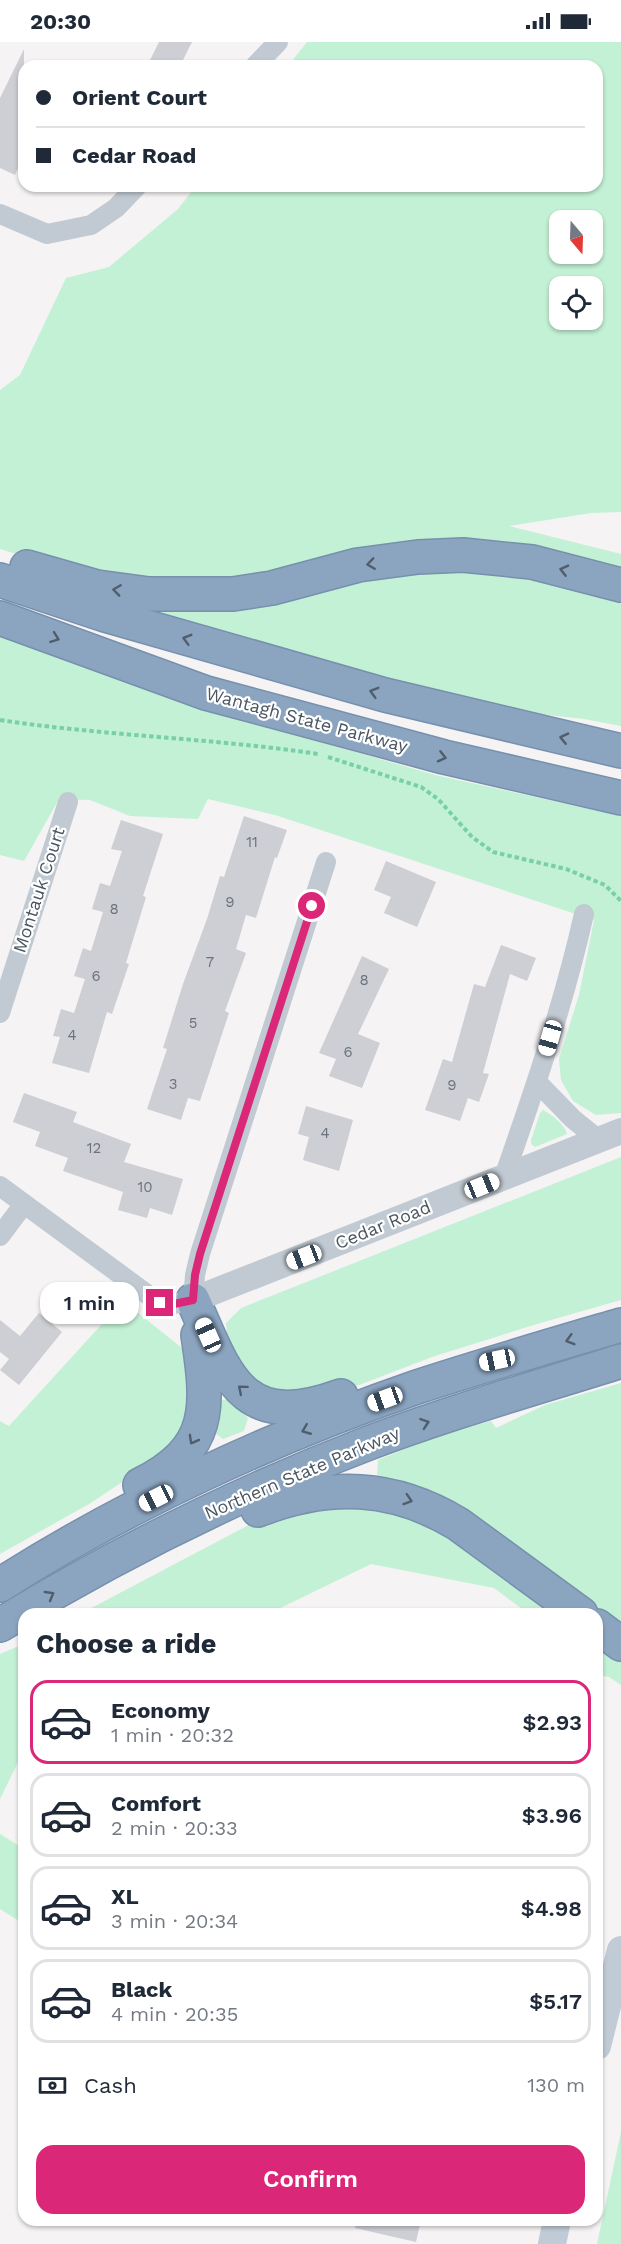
<!DOCTYPE html>
<meta charset="utf-8">
<style>
body{margin:0;font-family:"Work Sans",sans-serif;background:#f6f6f7;color:#1f2937;height:100vh;display:flex;flex-direction:column;font-size:22px;white-space:nowrap}
*{box-sizing:border-box;margin:0}
p{font-size:20px;color:#747a83}
.icon{flex:none;width:33px;height:33px;fill:none;stroke:currentColor;stroke-width:2;stroke-linecap:round;stroke-linejoin:round}
.map{position:relative;flex:1;overflow:hidden}
.side{position:absolute;left:18px;top:1566px;width:585px;height:618px;display:flex;flex-direction:column;background:#fff;border-radius:18px;box-shadow:0 2px 4px #0004}
.side>*{flex:none}
.hud{position:absolute;left:18px;top:18px;width:585px;height:132px;border-radius:18px;box-shadow:0 2px 4px #0004;display:grid;align-content:center;height:132px;padding:0 18px;background:#fff}
.needle{width:39px;rotate:161deg}
.fabs{position:absolute;left:549px;top:168px;display:grid;gap:12px}
.fabs a{display:grid;place-items:center;width:54px;height:54px;border-radius:12px;background:#fff;box-shadow:0 2px 4px #0004;font-size:30px}
.end{position:absolute;width:27px;height:27px;margin:-14px;border:8px solid #db2777;background:#fff;box-shadow:0 0 0 3px #fff}
.from{border-radius:50%}
.bubble{position:absolute;height:42px;border-radius:18px;background:#fff;box-shadow:0 2px 4px #0004;font-size:20px;font-weight:600;line-height:42px;text-align:center}
.car{position:absolute;width:18px;height:36px;margin:-18px -9px;border-radius:8px;box-shadow:0 0 4px 2px #0007;background:linear-gradient(#fff 24%,#345 0 40%,#fff 0 76%,#345 0 86%,#fff 0)}
.hud b{display:flex;align-items:center;gap:21px;height:57px;font-size:22px}
.hud b+b{border-top:2px solid #e0e1e3}
.hud i{width:15px;height:15px;background:#1f2937}
ul{padding:0;list-style:none}
li{display:flex;align-items:center;gap:18px;height:84px;margin:0 12px 9px;padding:0 6px;border:3px solid #e0e1e3;border-radius:18px}
li div{flex:1}
li b{display:block;font-size:22px}
li em{font-style:normal;font-weight:600}
li.on{border-color:#db2777}
li>.icon{width:54px;height:54px;stroke-width:1.5}
h2{padding:0 18px;font-size:27px;line-height:72px}
.pay{display:flex;align-items:center;gap:15px;height:66px;padding:0 18px;font-size:22px}
.pay p{margin-inline-start:auto}
.cta{display:flex;gap:12px;margin-top:auto;padding:12px 18px}
.cta a{flex:1;height:69px;border-radius:18px;background:#db2777;color:#fff;font-size:24px;font-weight:600;line-height:69px;text-align:center}
.status{display:flex;justify-content:space-between;align-items:center;height:42px;padding:0 30px;background:#fff;direction:ltr}
.status svg{height:16px;fill:currentColor}
.map>svg:first-child{display:block}
.green{fill:#c3f1d5;fill-rule:evenodd}
.building{fill:#cdcfd5}
.lines{fill:none;stroke-linecap:round;stroke-linejoin:round}
.motorway-casing{stroke:#7690ad;stroke-width:36}
.path{stroke:#7ad0a6;stroke-width:4;stroke-dasharray:4.5 3;stroke-linecap:butt}
.minor{stroke:#c1cad2;stroke-width:20}
.tertiary{stroke:#c1cad2;stroke-width:26}
.secondary{stroke:#c1cbd6;stroke-width:28}
.motorway{stroke:#8ba5c1;stroke-width:33}
.oneway{stroke:#505e6b}
.route{stroke:#db2777;stroke-width:8}
.labels{text-anchor:middle;stroke-width:4.5;stroke-linejoin:round;paint-order:stroke}
.number-label{font-size:15px;fill:#6b747e}
.street-label{font-size:18px;fill:#4a5661;stroke:#fff}
</style>
<div class="status"><b>20:30</b><svg viewBox="0 0 49 12"><path d="M0 12V9h3v3zM5 12V6h3v6zM10 12V3h3v9zM15 12V0h3v12zM26 1h20v11H26zM47 4h2v5h-2z"/></svg></div>
<div class="map">
<svg width="621" height="2202" viewBox="0 0 621 2202">
<rect width="100%" height="100%" fill="#f5f3f3"/>
<g class="green">
<path d="M307,0H621V470L591,471L509,484L621,512V532L501,503L252,536L153,541L33,517L0,507V348L20,333L66,236L109,225L178,167L196,144H597V24H288ZM560,178H592V212H560ZM560,244H592V278H560Z"/>
<polygon points="465,526 563,540 621,555 621,684 584,677 494,667 248,601 107,555"/>
<polygon points="0,594 262,683 435,733 621,774 621,1071 596,1073 573,1059 561,1038 559,1017 579,953 594,878 275,773 208,757 198,777 130,774 90,758 59,757 24,819 0,813"/>
<path d="M543,1068C551,1072 565,1083 567,1092L535,1105L531,1102V1098L540,1071Z"/>
<polygon points="621,1115 621,1258 537,1282 432,1315 333,1353 271,1354 229,1311 226,1281 241,1266"/>
<polygon points="123,1259 187,1310 199,1343 182,1408 139,1429 89,1462 0,1512 0,1379 9,1384"/>
<polygon points="621,1341 621,1586 377,1438 378,1418 444,1391 491,1379 496,1386 545,1363"/>
<polygon points="228,1357 248,1376 244,1389 223,1397 211,1388 218,1359"/>
<polygon points="321,1462 389,1466 444,1488 560,1572 529,1572 494,1546 371,1522 268,1572 80,1572 262,1476"/>
<polygon points="597,1598 621,1616 621,1643 609,1635 597,1633"/>
<polygon points="24,1602 24,1708 0,1757 0,1612"/>
<polygon points="0,1792 24,1807 24,1882 0,1867"/>
<polygon points="621,2090 621,2202 597,2202"/>
</g>
<g class="building">
<polygon points="159,0 192,0 180,24 147,24"/>
<polygon points="24,7 24,113 15,133 0,126 0,56"/>
<polygon points="244,774 287,788 277,816 275,815 256,876 246,873 236,907 246,911 225,969 229,971 200,1059 188,1056 181,1078 147,1067 167,1007 163,1006 183,942 207,877 220,834 224,835"/>
<polygon points="121,778 163,792 143,854 146,855 126,921 129,922 112,972 107,970 89,1031 52,1021 60,995 53,994 61,967 74,971 85,937 74,934 83,906 91,909 103,870 92,867 100,841 110,844 122,809 111,807"/>
<polygon points="386,819 436,840 417,885 384,871 391,855 374,848"/>
<polygon points="501,903 536,916 527,939 510,932 483,1031 489,1032 479,1060 468,1056 460,1079 425,1068 443,1017 452,1020 474,942 485,945"/>
<polygon points="362,914 389,927 358,992 380,1001 362,1046 329,1034 336,1017 319,1011"/>
<polygon points="24,1051 77,1070 73,1080 131,1102 124,1120 183,1137 172,1173 150,1166 147,1176 118,1168 123,1150 63,1129 68,1116 35,1104 40,1090 13,1080"/>
<polygon points="306,1064 353,1078 339,1129 303,1118 309,1095 298,1092"/>
<polygon points="39,1271 62,1290 19,1343 0,1328 9,1317 0,1310 0,1278 20,1294"/>
<polygon points="356,2178 421,2178 416,2200 355,2186"/>
</g>
<g class="lines">
<g class="motorway-casing">
<g id="motorway">
<polyline points="27,525 97,545 149,552 233,552 272,546 358,523 418,515 463,513 532,520 621,543"/>
<polyline points="0,538 105,573 385,653 621,709"/>
<polyline points="0,576 206,651 444,715 621,756"/>
<path d="M193,1258C227,1336 242,1390 341,1354"/>
<path d="M140,1443C213,1407 209,1365 198,1293"/>
<path d="M258,1468C329,1440 394,1443 458,1482L581,1572"/>
<path d="M0,1543C127,1462 275,1394 417,1345C484,1323 553,1303 621,1283"/>
<path d="M0,1583C116,1512 239,1451 366,1402C450,1370 536,1346 621,1319"/>
<polyline points="597,1584 621,1602"/>
</g>
</g>
<g class="path">
<path d="M0,678C105,694 212,696 318,712"/>
<polyline points="328,715 421,745 438,757 472,795 493,810 566,827 605,843 621,859"/>
</g>
<g class="minor">
<polyline points="255,24 278,0"/>
<polyline points="0,172 47,192 91,183 116,166 137,144"/>
<polyline points="0,971 68,760"/>
<polyline points="537,1040 573,1077 599,1098"/>
<path d="M504,1135C534,1049 564,961 584,872"/>
<polyline points="0,1144 155,1258 169,1263 193,1258 195,1233 200,1212 326,820"/>
<polyline points="0,1194 24,1162"/>
</g>
<polyline class="tertiary" points="193,1258 621,1089"/>
<g class="secondary">
<polyline points="597,2004 621,1908"/>
<polyline points="552,2202 557,2178"/>
</g>
<use href="#motorway" class="motorway"/>
</g>
<defs><path id="oneway-chevron" d="M-2-3.5L2.5 0L-2 3.5" fill="none" stroke-width="1.6" stroke-linecap="round" stroke-linejoin="round" transform="scale(1.5)"/></defs>
<g class="oneway">
<use href="#oneway-chevron" transform="translate(371 522) rotate(172)"/>
<use href="#oneway-chevron" transform="translate(564 528) rotate(-166)"/>
<use href="#oneway-chevron" transform="translate(117 548) rotate(-172)"/>
<use href="#oneway-chevron" transform="translate(55 596) rotate(20)"/>
<use href="#oneway-chevron" transform="translate(187 597) rotate(-164)"/>
<use href="#oneway-chevron" transform="translate(374 650) rotate(-164)"/>
<use href="#oneway-chevron" transform="translate(564 696) rotate(-167)"/>
<use href="#oneway-chevron" transform="translate(442 715) rotate(14)"/>
<use href="#oneway-chevron" transform="translate(570 1298) rotate(164)"/>
<use href="#oneway-chevron" transform="translate(242 1347) rotate(-140)"/>
<use href="#oneway-chevron" transform="translate(425 1381) rotate(-19)"/>
<use href="#oneway-chevron" transform="translate(306 1388) rotate(158)"/>
<use href="#oneway-chevron" transform="translate(193 1398) rotate(119)"/>
<use href="#oneway-chevron" transform="translate(408 1458) rotate(18)"/>
<use href="#oneway-chevron" transform="translate(50 1553) rotate(-30)"/>
</g>
<g class="lines">
<polyline class="route" points="160,1261 169,1263 193,1258 195,1233 200,1212 312,864"/>
</g>
<g class="labels">
<g class="number-label">
<text x="252" y="805">11</text>
<text x="230" y="865">9</text>
<text x="114" y="872">8</text>
<text x="210" y="925">7</text>
<text x="96" y="939">6</text>
<text x="364" y="943">8</text>
<text x="193" y="986">5</text>
<text x="72" y="998">4</text>
<text x="348" y="1015">6</text>
<text x="173" y="1047">3</text>
<text x="452" y="1048">9</text>
<text x="325" y="1096">4</text>
<text x="94" y="1111">12</text>
<text x="145" y="1150">10</text>
</g>
<g class="street-label">
<text transform="translate(307 678) rotate(15)" y="6">Wantagh State Parkway</text>
<text transform="translate(39 848) rotate(-72)" y="6">Montauk Court</text>
<text transform="translate(383 1183) rotate(-22)" y="6">Cedar Road</text>
<text transform="translate(302 1431) rotate(-23)" y="6">Northern State Parkway</text>
</g>
</g>
</svg>
<div class="fabs">
<a><svg class="needle" viewBox="-14 -14 28 28"><path d="M0-13l5 13h-10z" fill="#e53935"/><path d="M0 13l5-13h-10z" fill="#747a83"/></svg></a>
<a><svg class="icon" aria-label="locate" viewBox="0 0 24 24"><circle cx="12" cy="12" r="6"/><path d="M12 2v4M12 18v4M2 12h4M18 12h4"/></svg></a>
</div>
<i class="end from" style="left:312px;top:864px"></i>
<i class="end" style="left:160px;top:1261px"></i>
<div class="bubble" style="left:40px;top:1240px;width:99px">1 min</div>
<i class="car" style="left:550px;top:996px;rotate:196deg"></i>
<i class="car" style="left:482px;top:1144px;rotate:68deg"></i>
<i class="car" style="left:304px;top:1215px;rotate:249deg"></i>
<i class="car" style="left:208px;top:1293px;rotate:336deg"></i>
<i class="car" style="left:497px;top:1318px;rotate:258deg"></i>
<i class="car" style="left:385px;top:1357px;rotate:250deg"></i>
<i class="car" style="left:156px;top:1456px;rotate:243deg"></i>
<div class="hud">
<b><i class="from"></i>Orient Court</b>
<b><i></i>Cedar Road</b>
</div>
<section class="side">
<h2>Choose a ride</h2>
<ul>
<li class="on"><svg class="icon" aria-label="car" viewBox="0 0 24 24"><path d="M5 17H2v-5l4-1 3-4h7l3 4 3 1v5h-3M9 17h6M6 11h13"/><circle cx="7" cy="17" r="2"/><circle cx="17" cy="17" r="2"/></svg><div><b>Economy</b><p>1 min · 20:32</p></div><em>$2.93</em></li>
<li><svg class="icon" aria-label="car" viewBox="0 0 24 24"><path d="M5 17H2v-5l4-1 3-4h7l3 4 3 1v5h-3M9 17h6M6 11h13"/><circle cx="7" cy="17" r="2"/><circle cx="17" cy="17" r="2"/></svg><div><b>Comfort</b><p>2 min · 20:33</p></div><em>$3.96</em></li>
<li><svg class="icon" aria-label="car" viewBox="0 0 24 24"><path d="M5 17H2v-5l4-1 3-4h7l3 4 3 1v5h-3M9 17h6M6 11h13"/><circle cx="7" cy="17" r="2"/><circle cx="17" cy="17" r="2"/></svg><div><b>XL</b><p>3 min · 20:34</p></div><em>$4.98</em></li>
<li><svg class="icon" aria-label="car" viewBox="0 0 24 24"><path d="M5 17H2v-5l4-1 3-4h7l3 4 3 1v5h-3M9 17h6M6 11h13"/><circle cx="7" cy="17" r="2"/><circle cx="17" cy="17" r="2"/></svg><div><b>Black</b><p>4 min · 20:35</p></div><em>$5.17</em></li>
</ul>
<div class="pay"><svg class="icon" aria-label="cash" viewBox="0 0 24 24"><path d="M3 7h18v10H3z"/><circle cx="12" cy="12" r="2"/></svg>Cash<p>130 m</p></div>
<div class="cta"><a>Confirm</a></div>
</section>
</div>
